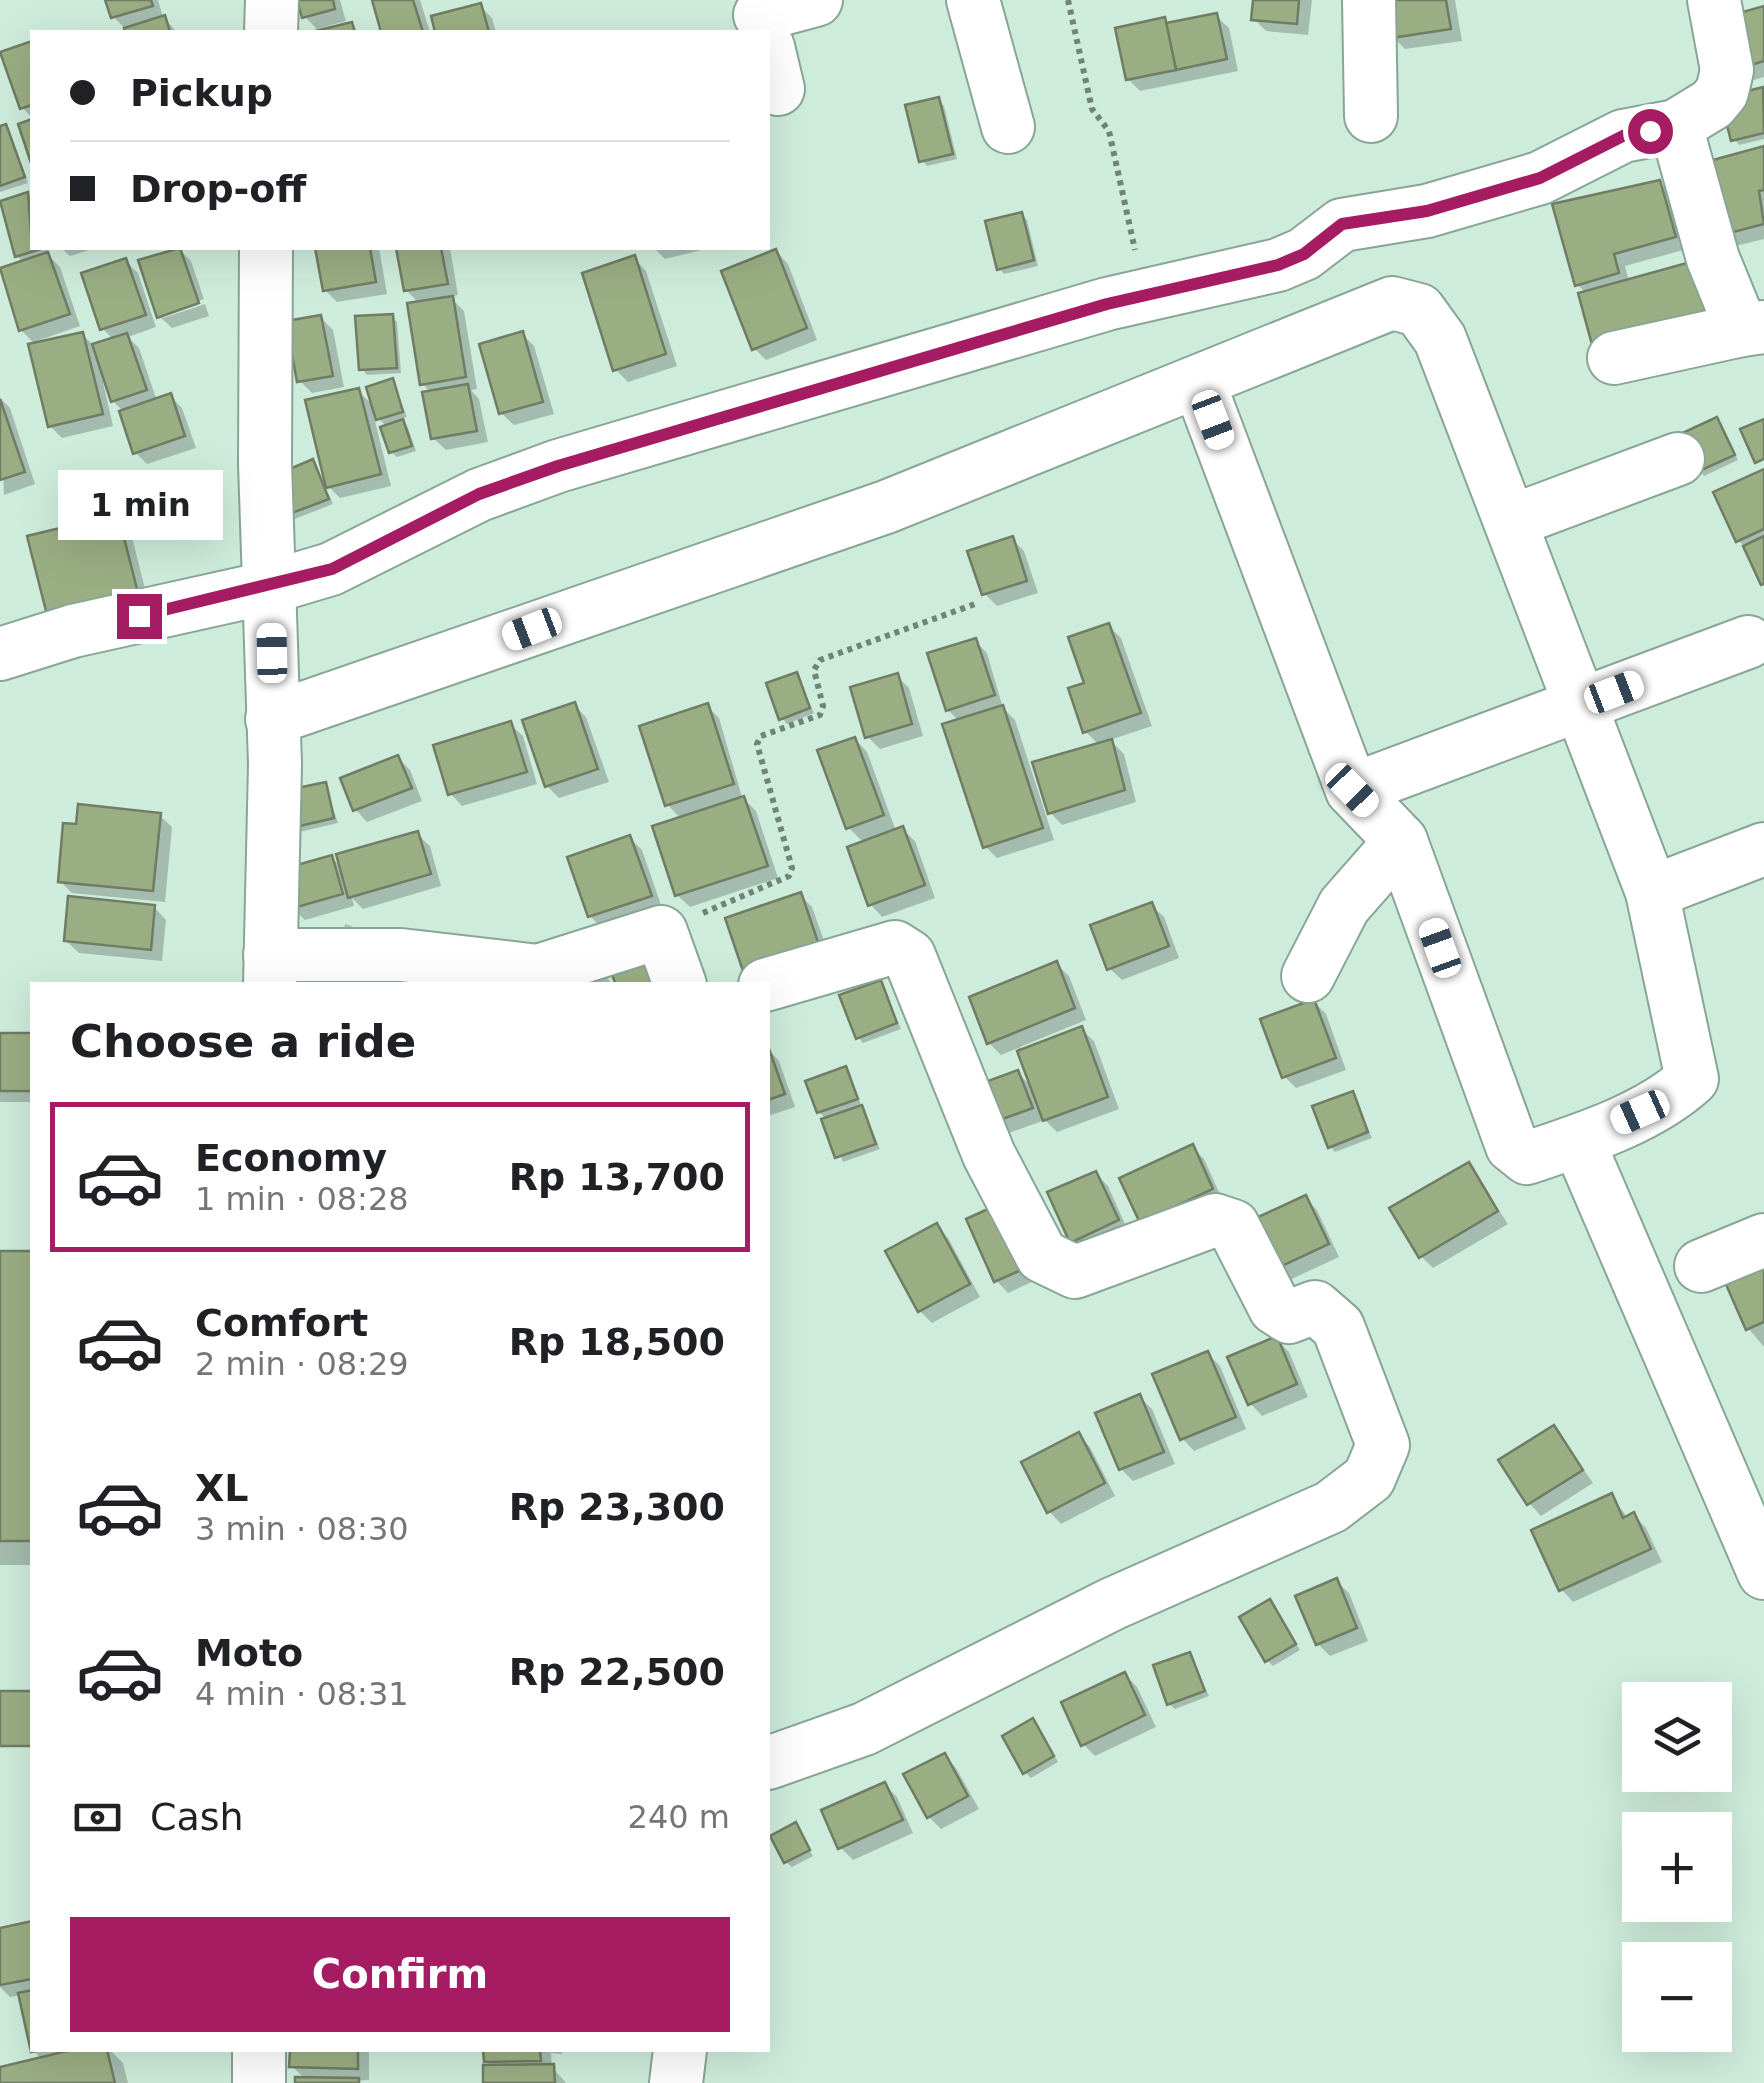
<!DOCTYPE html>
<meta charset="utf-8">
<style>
body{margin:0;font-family:"DejaVu Sans",sans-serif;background:#f6f6f6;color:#202124;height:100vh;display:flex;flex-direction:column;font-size:38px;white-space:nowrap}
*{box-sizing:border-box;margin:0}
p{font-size:32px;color:#757577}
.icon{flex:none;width:55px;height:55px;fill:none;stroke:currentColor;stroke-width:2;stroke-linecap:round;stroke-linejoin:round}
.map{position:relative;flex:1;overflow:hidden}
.drawer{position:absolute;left:30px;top:982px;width:740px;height:1070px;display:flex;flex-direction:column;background:#fff;border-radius:0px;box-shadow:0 10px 40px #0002}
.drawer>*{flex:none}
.banner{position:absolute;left:30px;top:30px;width:740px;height:220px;border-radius:0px;box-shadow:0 10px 40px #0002;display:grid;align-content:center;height:220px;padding:0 40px;background:#fff}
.tools{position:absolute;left:1622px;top:1682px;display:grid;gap:20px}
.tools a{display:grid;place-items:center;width:110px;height:110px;border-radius:0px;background:#fff;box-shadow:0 10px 40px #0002;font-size:50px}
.end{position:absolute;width:45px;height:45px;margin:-22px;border:12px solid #a51c63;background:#fff;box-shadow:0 0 0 5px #fff}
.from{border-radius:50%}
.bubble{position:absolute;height:70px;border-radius:0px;background:#fff;box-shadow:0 10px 40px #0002;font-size:32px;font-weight:700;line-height:70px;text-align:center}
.car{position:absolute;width:30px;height:60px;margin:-30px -15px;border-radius:12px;box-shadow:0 0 8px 2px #0007;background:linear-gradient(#fff 24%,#345 0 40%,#fff 0 76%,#345 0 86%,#fff 0)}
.banner b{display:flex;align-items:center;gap:35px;height:95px;font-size:38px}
.banner b+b{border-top:2px solid #e0e0e0}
.banner i{width:25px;height:25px;background:#202124}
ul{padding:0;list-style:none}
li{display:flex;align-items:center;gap:30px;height:150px;margin:0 20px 15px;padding:0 20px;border:5px solid transparent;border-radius:0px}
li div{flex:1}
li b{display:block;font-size:38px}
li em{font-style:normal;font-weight:700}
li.current{border-color:#a51c63}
li>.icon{width:90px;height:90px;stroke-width:1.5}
h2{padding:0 40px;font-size:45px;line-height:120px}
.pay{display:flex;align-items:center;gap:25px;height:110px;padding:0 40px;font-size:38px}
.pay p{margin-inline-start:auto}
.button{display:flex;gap:20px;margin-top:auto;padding:20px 40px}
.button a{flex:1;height:115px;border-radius:0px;background:#a51c63;color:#fff;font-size:40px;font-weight:700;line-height:115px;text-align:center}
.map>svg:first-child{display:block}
.shadow{fill:#0003}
.building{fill:#9aae83;stroke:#707c63;stroke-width:2.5}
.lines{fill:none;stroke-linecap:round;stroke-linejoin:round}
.minor-casing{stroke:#88a595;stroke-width:56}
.path{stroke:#6f8378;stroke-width:6;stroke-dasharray:5 5;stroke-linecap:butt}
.minor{stroke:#fff;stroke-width:52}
.route{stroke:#a51c63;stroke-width:12}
</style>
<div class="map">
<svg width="1764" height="2083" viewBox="0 0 1764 2083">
<rect width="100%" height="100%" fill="#ceecdb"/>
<g class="shadow">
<polygon points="108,0 158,0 163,17 177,32 128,32 113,16"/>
<polygon points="300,0 340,0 346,21 317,29 304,16"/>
<polygon points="374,0 420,0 430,32 384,32"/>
<polygon points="1255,0 1312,0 1308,35 1266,31 1254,19"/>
<polygon points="1387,0 1455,0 1462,41 1405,49 1393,37"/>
<polygon points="480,6 492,18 496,32 438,32 434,18"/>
<polygon points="1764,9 1764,77 1750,81 1737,69"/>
<polygon points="1216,16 1229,28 1238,71 1140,91 1128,79 1118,30"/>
<polygon points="32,44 32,118 22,107 4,53"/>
<polygon points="1762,90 1764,139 1739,145 1734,139"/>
<polygon points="938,100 944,106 957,159 927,166 922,160"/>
<polygon points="5,127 28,183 0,192 0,129"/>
<polygon points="1764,149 1764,239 1728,248 1716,236"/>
<polygon points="1660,183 1672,195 1687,249 1625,266 1629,281 1586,293 1577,284"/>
<polygon points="28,194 32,199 32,248 50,248 46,253 60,267 80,326 37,341 38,345 82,334 94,346 114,340 103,329 125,261 138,273 156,327 128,337 139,348 157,401 170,396 182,408 196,448 147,464 135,452 124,412 113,401 107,381 103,382 113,426 62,438 50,426 36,345 21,330 1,271 24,263 17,256 0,203"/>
<polygon points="1021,215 1027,220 1038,266 1004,274 999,268"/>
<polygon points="61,248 96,248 70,256"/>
<polygon points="318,248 379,248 387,294 337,302 325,290"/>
<polygon points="399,248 450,248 458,295 450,297 464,311 477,389 471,390 479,399 488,442 446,450 433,438 431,393 422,383 420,304 406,290"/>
<polygon points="654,248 706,248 706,249 665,259"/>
<polygon points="179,249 191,261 204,299 163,313 163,318 205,304 209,316 172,328 159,316"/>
<polygon points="776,251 788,264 817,340 766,360 754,348"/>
<polygon points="634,258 646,271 677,366 628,382 615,369"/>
<polygon points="320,317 333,330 344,387 312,393 300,381"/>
<polygon points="392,317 397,322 401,373 367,375 362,369"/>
<polygon points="522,334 534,346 554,414 514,425 501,413"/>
<polygon points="393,381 407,417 400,419 408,428 416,451 397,457 391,452 387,427 373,413 391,486 340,498 324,482 358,391 375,407"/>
<polygon points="0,398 10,408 35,484 4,495"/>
<polygon points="1717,420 1738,460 1704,476 1699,470"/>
<polygon points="313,462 333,504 292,520 286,515"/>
<polygon points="1764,471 1764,585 1748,550 1738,540"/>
<polygon points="118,517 130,529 149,605 62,626"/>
<polygon points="1012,539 1024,551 1038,593 997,606 985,594"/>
<polygon points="1109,626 1121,638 1152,726 1110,740 1124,754 1136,802 1062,825 1045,807 1099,745 1085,731 1087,684"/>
<polygon points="975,641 987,653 1003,708 1015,720 1054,840 997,858 985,846 959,721 948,710"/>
<polygon points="797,674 814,713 787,724 782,718"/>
<polygon points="897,676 909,688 923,736 880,749 868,737"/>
<polygon points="574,705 586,717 609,782 559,798 547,786"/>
<polygon points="707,706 719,718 742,797 756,811 778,878 690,907 677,895 681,819 668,805"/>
<polygon points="510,724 523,736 537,784 462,806 450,793"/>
<polygon points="855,739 867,752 896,831 902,829 915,841 935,898 882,917 870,904 864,843 848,827"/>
<polygon points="398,758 410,770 422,801 367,822 355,809"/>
<polygon points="325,785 338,823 299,832 293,826"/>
<polygon points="159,815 172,827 165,902 72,893 60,881"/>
<polygon points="417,834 430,846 441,886 363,909 352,898 354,906 305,920 292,908 331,857 343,869"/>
<polygon points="630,838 642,850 662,908 602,928 590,916"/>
<polygon points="800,895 812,907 831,960 759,984"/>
<polygon points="1151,905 1164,917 1179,958 1122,980 1109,968"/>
<polygon points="154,907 166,920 162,961 79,953 66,941"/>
<polygon points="345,924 364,931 343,948"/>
<polygon points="1056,964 1069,976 1086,1020 1020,1047 1022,1051 1081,1029 1094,1041 1119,1109 1057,1132 1045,1120 998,1137 986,1125 1018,1073 1033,1088 1018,1048 1001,1055 989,1043"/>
<polygon points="599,968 613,985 553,985"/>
<polygon points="880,983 901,1029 863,1043 858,1037"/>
<polygon points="1314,1002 1326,1014 1346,1070 1296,1088 1284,1076"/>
<polygon points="0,1035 32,1036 32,1102 0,1102"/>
<polygon points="768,1049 779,1061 795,1107 768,1116"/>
<polygon points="846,1069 880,1149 843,1162 827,1120 819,1112"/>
<polygon points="1352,1094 1372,1138 1335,1152 1330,1146"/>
<polygon points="1192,1147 1204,1159 1223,1201 1154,1233"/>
<polygon points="1469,1165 1508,1224 1433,1268 1421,1256"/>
<polygon points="1096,1174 1108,1186 1129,1233 1085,1253 1072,1241"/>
<polygon points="1305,1198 1317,1210 1339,1257 1283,1283 1271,1270"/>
<polygon points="1020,1216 1047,1275 1008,1293 996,1280"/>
<polygon points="936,1226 948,1238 980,1297 932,1323 920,1311"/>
<rect x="0" y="1254" width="32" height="311"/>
<polygon points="1764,1265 1764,1347 1748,1328"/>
<polygon points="1276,1339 1289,1352 1308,1397 1262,1416 1250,1403"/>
<polygon points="1208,1354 1220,1366 1246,1429 1194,1451 1182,1438"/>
<polygon points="1139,1397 1152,1409 1175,1464 1133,1481 1121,1469"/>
<polygon points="1554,1428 1593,1483 1541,1516 1529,1503"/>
<polygon points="1078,1435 1090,1447 1115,1496 1061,1524 1049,1511"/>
<polygon points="1611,1496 1628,1518 1634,1515 1646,1528 1662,1562 1573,1602 1561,1589"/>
<polygon points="1336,1581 1349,1593 1368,1641 1330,1656 1318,1644"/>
<polygon points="1270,1602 1300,1650 1273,1666 1267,1660"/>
<polygon points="1189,1655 1209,1696 1175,1709 1169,1704"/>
<polygon points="1125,1675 1137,1687 1156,1727 1095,1756 1083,1744"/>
<polygon points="1038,1727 1058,1762 1031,1778 1025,1772"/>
<polygon points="944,1756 956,1768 979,1809 941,1829 929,1817"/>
<polygon points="885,1785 897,1797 913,1833 853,1860 841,1848"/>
<polygon points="795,1825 813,1856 792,1867 786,1862"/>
<polygon points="32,1924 32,2049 21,1995 10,1997 0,1987 0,1931"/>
<polygon points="33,2050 110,2050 123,2063 128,2083 0,2083 0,2070 42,2060"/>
<polygon points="292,2050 369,2050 369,2080 297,2083 306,2080 292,2066"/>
<polygon points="486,2050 562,2050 562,2054 551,2053 552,2067 566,2083 486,2083 493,2068 486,2061"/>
</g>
<g class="building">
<polygon points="105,0 151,0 153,6 111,18"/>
<polygon points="297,0 333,0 335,9 302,18"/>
<polygon points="372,0 413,0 423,32 381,32"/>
<polygon points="1253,0 1299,0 1297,24 1251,20"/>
<polygon points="1385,0 1446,0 1451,29 1391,38"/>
<polygon points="481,3 489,32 435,32 431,16"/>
<polygon points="1764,6 1764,61 1735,70 1721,18"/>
<polygon points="1217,13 1227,59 1176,70 1166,23"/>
<polygon points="165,15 170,32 125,32 124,28"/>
<polygon points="1165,17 1176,70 1126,80 1115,28"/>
<polygon points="352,22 355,32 311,32"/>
<polygon points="32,41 32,105 20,109 0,52"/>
<polygon points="1763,87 1764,133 1731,141 1720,98"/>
<polygon points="939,97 953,154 919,162 905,105"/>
<polygon points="32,119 32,166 18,124"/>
<polygon points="6,124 25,177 0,186 0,126"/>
<polygon points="1764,146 1764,190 1759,191 1764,224 1714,237 1695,165"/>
<polygon points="1660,180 1676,237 1614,254 1619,273 1575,286 1552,204"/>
<polygon points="28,192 32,248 44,248 15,257 0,201"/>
<polygon points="1022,212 1034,260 997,270 985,221"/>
<polygon points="180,248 199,303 157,318 138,260"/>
<polygon points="315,248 370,248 376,282 323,291"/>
<polygon points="396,248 441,248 448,284 404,291"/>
<polygon points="776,249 807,328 752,350 721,271"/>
<polygon points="48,252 70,314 19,331 0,268"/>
<polygon points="635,255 666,354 613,371 582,273"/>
<polygon points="126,258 146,315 100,330 81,273"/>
<polygon points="1694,261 1710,319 1594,352 1578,293"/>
<polygon points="453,296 466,377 420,385 407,303"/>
<polygon points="393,314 397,368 359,370 355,316"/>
<polygon points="321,315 333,376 297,382 286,321"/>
<polygon points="523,331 543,402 499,414 479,344"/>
<polygon points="83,332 103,414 48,427 28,344"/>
<polygon points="127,333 147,390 111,402 92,344"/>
<polygon points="393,378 403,412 376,420 366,387"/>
<polygon points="468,384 477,431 431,439 422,392"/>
<polygon points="359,388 381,474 326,488 305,400"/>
<polygon points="171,393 185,436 133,454 119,411"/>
<polygon points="0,399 25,472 0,480"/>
<polygon points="1717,417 1735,455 1697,472 1680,434"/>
<polygon points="403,419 412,446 389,453 380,427"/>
<polygon points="1764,419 1764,459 1755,463 1740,429"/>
<polygon points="313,459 329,499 284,516 269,478"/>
<polygon points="1764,469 1764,529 1736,542 1713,492"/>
<polygon points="118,514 138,593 47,615 27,536"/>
<polygon points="1013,536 1027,581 982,595 967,551"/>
<polygon points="1764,536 1764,584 1761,585 1743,546"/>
<polygon points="1109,623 1141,713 1083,733 1068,688 1084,683 1068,637"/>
<polygon points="976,638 995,695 946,711 927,653"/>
<polygon points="797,672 810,708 779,720 766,683"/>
<polygon points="898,673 912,724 865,738 850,687"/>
<polygon points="575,702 598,769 545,787 522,720"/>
<polygon points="708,703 734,784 665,806 639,726"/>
<polygon points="1003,705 1043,828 983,848 942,724"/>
<polygon points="511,721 527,772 448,795 433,745"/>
<polygon points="855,737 884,815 846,829 817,750"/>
<polygon points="1112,739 1125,790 1048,814 1032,762"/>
<polygon points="398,755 412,788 353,811 340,778"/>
<polygon points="326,782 334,818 291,828 283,791"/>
<polygon points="744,796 768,866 675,896 652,826"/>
<polygon points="78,804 161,813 153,891 58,882 63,823 76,824"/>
<polygon points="903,826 925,885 868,906 847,847"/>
<polygon points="418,831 431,874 348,898 336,854"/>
<polygon points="630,835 652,896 588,917 567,857"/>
<polygon points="332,855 343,894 290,909 279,870"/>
<polygon points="801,892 820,948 744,974 725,918"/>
<polygon points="68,896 155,905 151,950 64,941"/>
<polygon points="1152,902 1169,946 1107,970 1090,925"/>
<polygon points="647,943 663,985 616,985 606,960"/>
<polygon points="1057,961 1075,1008 987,1044 969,997"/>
<polygon points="295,972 340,976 340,985 294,985"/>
<polygon points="881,980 897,1023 856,1039 839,995"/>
<polygon points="1314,999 1336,1058 1282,1078 1260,1019"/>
<polygon points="1082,1026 1108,1097 1043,1121 1017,1051"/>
<rect x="0" y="1033" width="32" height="58"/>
<polygon points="768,1046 785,1094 768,1100"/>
<polygon points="846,1066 858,1099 817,1113 805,1081"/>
<polygon points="1018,1070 1033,1108 983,1126 969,1088"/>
<polygon points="1353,1091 1368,1132 1328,1148 1312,1106"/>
<polygon points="862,1105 876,1144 835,1158 821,1119"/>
<polygon points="1193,1144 1213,1189 1140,1223 1119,1178"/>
<polygon points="1469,1162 1498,1211 1419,1258 1389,1208"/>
<polygon points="1096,1171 1119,1220 1070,1243 1047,1192"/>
<polygon points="1306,1195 1329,1244 1269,1272 1245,1223"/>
<polygon points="1008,1200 1037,1263 994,1282 966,1219"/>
<polygon points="937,1223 970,1284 918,1312 885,1251"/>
<rect x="0" y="1251" width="32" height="290"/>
<polygon points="1764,1262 1764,1322 1746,1330 1724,1280"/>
<polygon points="1277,1336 1297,1384 1248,1405 1227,1357"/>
<polygon points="1208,1351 1236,1417 1180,1440 1152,1374"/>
<polygon points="1140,1394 1164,1452 1119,1470 1095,1413"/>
<polygon points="1554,1425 1583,1470 1527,1505 1498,1460"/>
<polygon points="1079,1432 1105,1483 1047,1513 1021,1462"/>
<polygon points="1612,1493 1623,1518 1634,1512 1651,1549 1559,1591 1531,1530"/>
<polygon points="1337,1578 1357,1628 1316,1645 1295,1596"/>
<polygon points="1270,1599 1296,1644 1265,1662 1239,1617"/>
<polygon points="1190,1652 1205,1691 1167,1705 1153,1665"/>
<polygon points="1125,1672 1145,1715 1081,1746 1061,1702"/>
<rect x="0" y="1691" width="32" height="55"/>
<polygon points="1033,1718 1054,1756 1023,1774 1002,1736"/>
<polygon points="945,1753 968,1796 927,1818 903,1774"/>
<polygon points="885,1782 903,1820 838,1849 821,1810"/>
<polygon points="796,1822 810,1850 784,1863 770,1836"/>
<polygon points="32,1921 32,1979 0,1985 0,1928"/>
<polygon points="32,1990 32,2050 41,2050 31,2052 18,1993"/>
<polygon points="71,2050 107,2050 115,2083 0,2083 0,2067"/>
<polygon points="290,2050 358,2050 358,2069 289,2067"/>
<polygon points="483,2050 540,2050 541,2061 484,2062"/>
<polygon points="554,2064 555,2083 483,2083 483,2065"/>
<polygon points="295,2077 359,2078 359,2083 295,2083"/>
</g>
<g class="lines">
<g class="minor-casing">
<g id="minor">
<polyline points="973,0 1008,127"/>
<polyline points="1369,0 1371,116"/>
<polyline points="760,15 816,0"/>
<polyline points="271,32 272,0"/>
<polyline points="768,47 778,89"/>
<polyline points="1676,126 1713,259 1742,330 1764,327"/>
<polyline points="266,248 265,464 275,764 270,985"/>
<polyline points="1614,358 1742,330"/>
<polyline points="1512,521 1678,459"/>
<polyline points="0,654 73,631 271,587 331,569 479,495 558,466 1107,304 1278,265 1304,254 1342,225 1427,211 1540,178 1623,136 1676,126 1712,104 1722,92 1727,70 1714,0"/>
<path d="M272,719L886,507L1392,303L1419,310L1440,339L1652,892L1692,1079C1648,1119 1583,1139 1527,1158L1512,1146L1401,841L1352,790L1199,383"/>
<polyline points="1352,790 1748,642"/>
<polyline points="1652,892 1764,849"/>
<polyline points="270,955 401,955 538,971 661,932 680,985"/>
<polyline points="1308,976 1344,906 1401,841"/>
<polyline points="765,985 895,947 909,956 989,1155 1042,1256 1075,1272 1215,1220 1233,1226 1275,1308 1289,1317 1315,1307 1338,1327 1383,1445 1369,1478 1331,1507 1112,1604 864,1729 768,1763"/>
<polyline points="1578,1141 1764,1573"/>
<polyline points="1701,1266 1764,1240"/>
<polyline points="259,2083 259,2050"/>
<polyline points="676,2083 680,2050"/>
</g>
</g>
<g class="path">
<polyline points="1068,0 1092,109 1109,131 1135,250"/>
<polyline points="703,913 789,876 792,868 757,744 761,736 820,715 823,706 814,670 820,660 975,604"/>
</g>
<use href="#minor" class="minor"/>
</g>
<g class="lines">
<polyline class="route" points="139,616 332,569 479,494 558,466 1107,304 1278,265 1304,254 1342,224 1427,211 1540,178 1623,136 1650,131"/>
</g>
</svg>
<div class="tools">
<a><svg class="icon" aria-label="layers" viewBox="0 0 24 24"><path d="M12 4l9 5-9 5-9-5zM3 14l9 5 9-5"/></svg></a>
<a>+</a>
<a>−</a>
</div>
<i class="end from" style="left:1650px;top:131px"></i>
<i class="end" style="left:139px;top:616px"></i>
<div class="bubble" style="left:58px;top:470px;width:165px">1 min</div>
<i class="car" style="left:1213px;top:420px;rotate:159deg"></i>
<i class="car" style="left:532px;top:629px;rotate:249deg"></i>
<i class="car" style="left:272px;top:653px;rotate:359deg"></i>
<i class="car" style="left:1614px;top:692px;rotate:69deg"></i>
<i class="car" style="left:1352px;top:790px;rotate:136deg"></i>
<i class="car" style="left:1440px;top:948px;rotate:340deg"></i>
<i class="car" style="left:1640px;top:1112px;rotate:246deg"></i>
<div class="banner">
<b><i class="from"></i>Pickup</b>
<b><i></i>Drop-off</b>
</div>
<section class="drawer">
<h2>Choose a ride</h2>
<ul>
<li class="current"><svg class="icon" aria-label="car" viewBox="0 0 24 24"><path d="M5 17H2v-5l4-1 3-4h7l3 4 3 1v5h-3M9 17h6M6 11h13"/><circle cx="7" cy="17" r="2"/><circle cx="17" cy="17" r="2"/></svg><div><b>Economy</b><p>1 min · 08:28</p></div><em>Rp 13,700</em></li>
<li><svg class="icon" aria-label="car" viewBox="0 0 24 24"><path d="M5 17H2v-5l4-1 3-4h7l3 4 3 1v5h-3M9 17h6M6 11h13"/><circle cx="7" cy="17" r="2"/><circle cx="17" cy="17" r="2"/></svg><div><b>Comfort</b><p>2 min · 08:29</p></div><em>Rp 18,500</em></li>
<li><svg class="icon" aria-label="car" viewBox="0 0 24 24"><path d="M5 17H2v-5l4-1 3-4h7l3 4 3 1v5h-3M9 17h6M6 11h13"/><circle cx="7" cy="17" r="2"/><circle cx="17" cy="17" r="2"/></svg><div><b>XL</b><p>3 min · 08:30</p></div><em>Rp 23,300</em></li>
<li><svg class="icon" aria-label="car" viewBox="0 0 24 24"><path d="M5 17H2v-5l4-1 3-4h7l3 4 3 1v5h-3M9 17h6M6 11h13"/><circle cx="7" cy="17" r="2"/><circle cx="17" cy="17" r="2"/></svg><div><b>Moto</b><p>4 min · 08:31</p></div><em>Rp 22,500</em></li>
</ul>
<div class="pay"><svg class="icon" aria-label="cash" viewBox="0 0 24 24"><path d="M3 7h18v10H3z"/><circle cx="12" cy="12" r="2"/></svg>Cash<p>240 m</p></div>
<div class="button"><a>Confirm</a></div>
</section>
</div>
